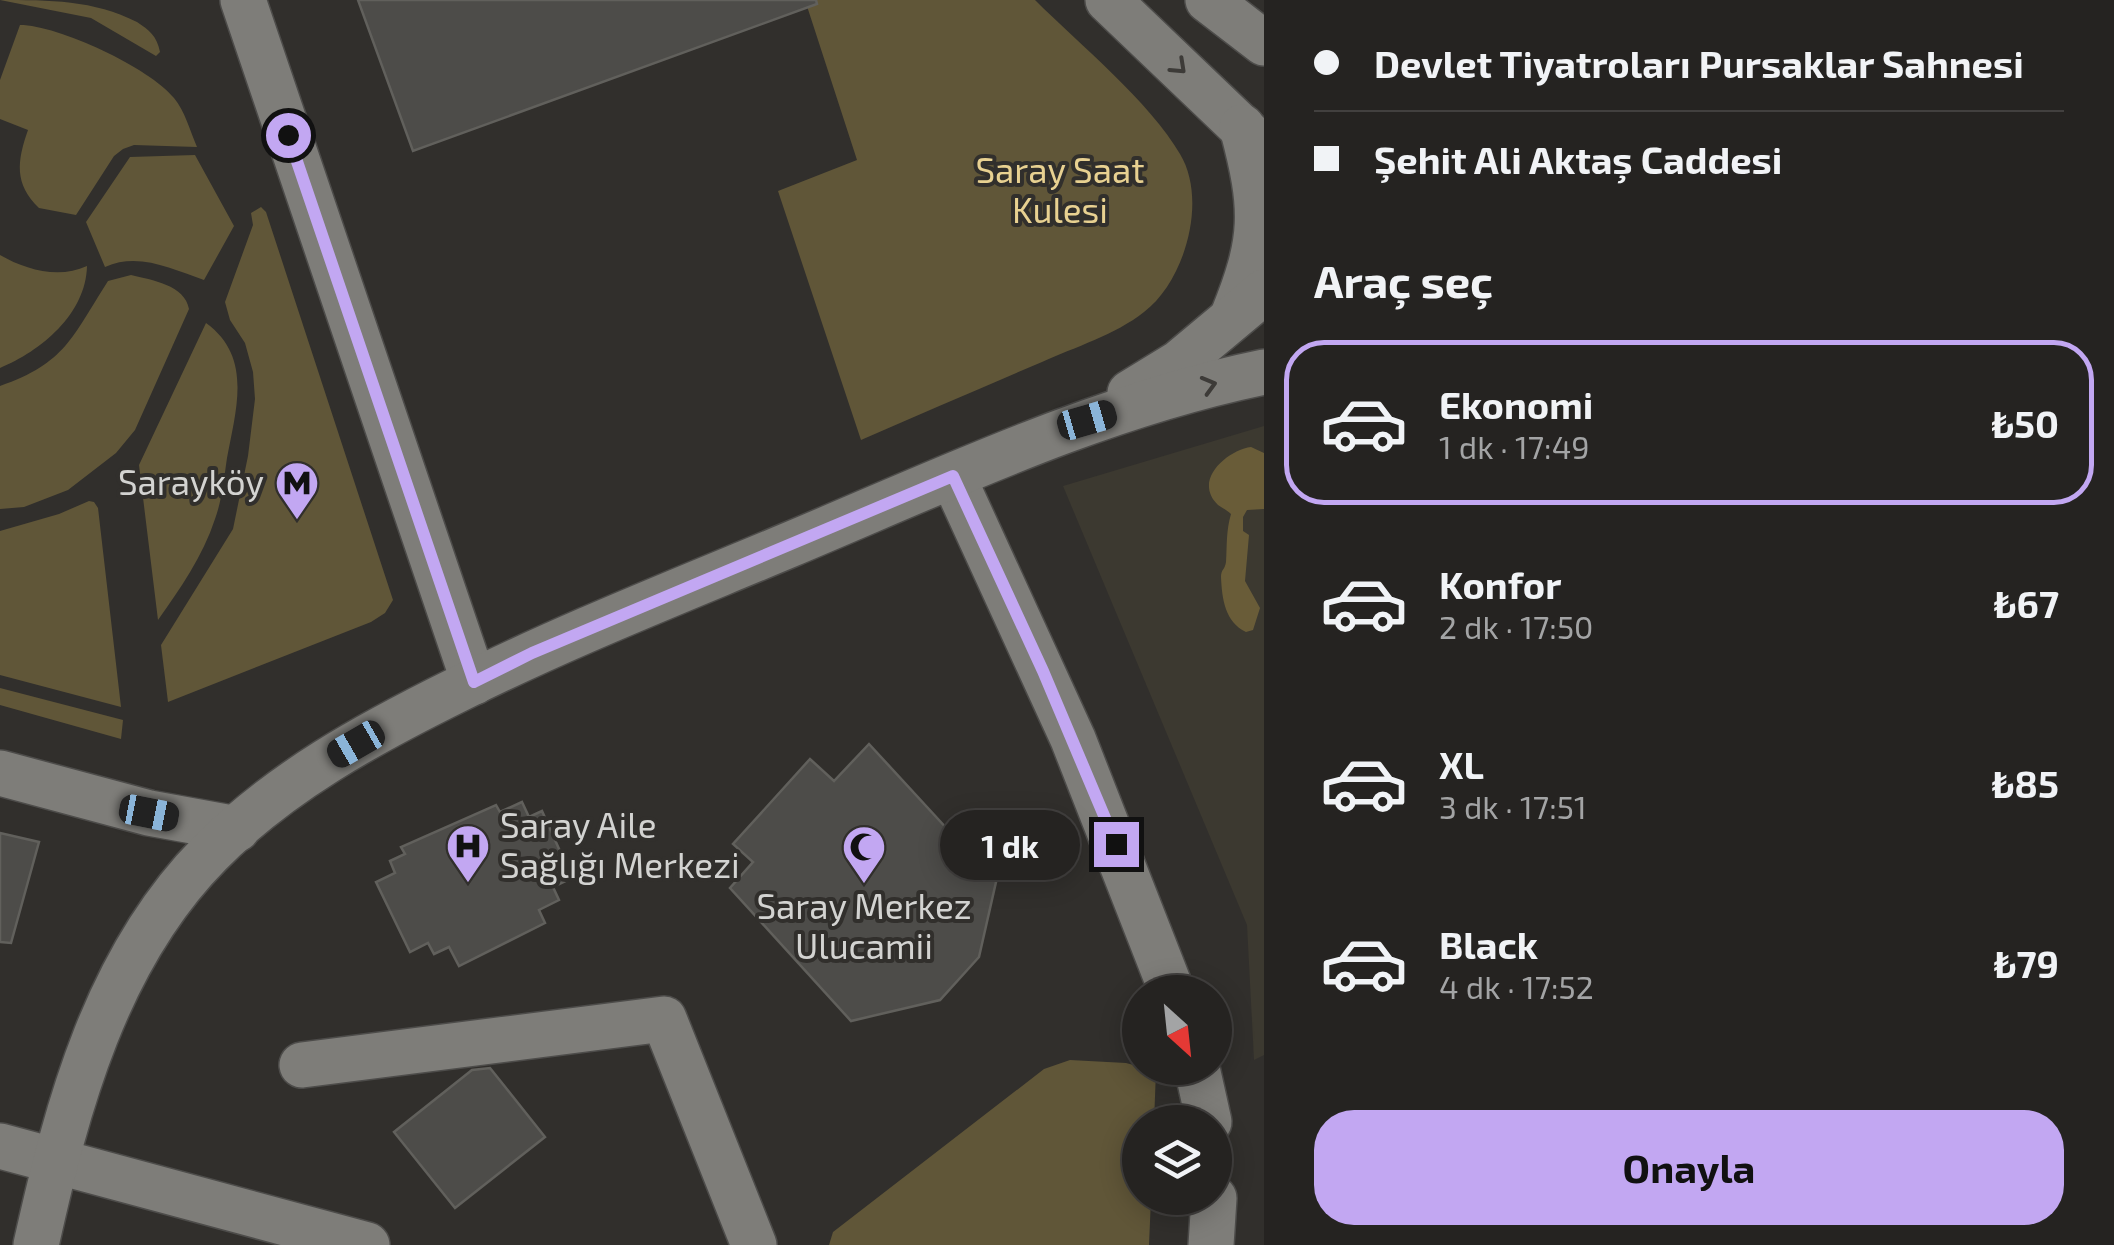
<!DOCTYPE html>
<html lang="tr">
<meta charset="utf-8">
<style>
body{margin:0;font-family:"Exo 2",sans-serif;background:#312f2e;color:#f1f3f6;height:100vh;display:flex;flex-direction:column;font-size:38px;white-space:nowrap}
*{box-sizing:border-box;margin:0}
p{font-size:32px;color:#a3a4a5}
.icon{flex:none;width:55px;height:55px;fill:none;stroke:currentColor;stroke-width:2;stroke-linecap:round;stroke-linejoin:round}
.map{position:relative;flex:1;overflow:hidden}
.panel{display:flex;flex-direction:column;background:#252321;width:850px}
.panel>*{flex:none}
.top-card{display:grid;align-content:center;height:220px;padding:0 50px;background:#252321}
.needle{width:65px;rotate:153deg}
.tools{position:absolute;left:1122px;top:975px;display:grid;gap:20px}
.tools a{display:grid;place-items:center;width:110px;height:110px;border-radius:50%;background:#252321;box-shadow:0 5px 25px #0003,0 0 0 2px #42403f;font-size:50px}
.end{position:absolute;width:45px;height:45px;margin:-22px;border:12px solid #c2a7f2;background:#111;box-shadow:0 0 0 5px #111}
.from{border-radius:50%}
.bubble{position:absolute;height:70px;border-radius:35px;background:#252321;box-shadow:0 5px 25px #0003,0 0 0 2px #42403f;font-size:32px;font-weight:700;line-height:70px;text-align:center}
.car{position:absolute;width:30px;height:60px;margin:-30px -15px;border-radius:12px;box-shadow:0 0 8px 2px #0007;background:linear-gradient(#222 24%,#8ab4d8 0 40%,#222 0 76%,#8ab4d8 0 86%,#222 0)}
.top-card b{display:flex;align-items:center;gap:35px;height:95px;font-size:38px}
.top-card b+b{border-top:2px solid #42403f}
.top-card i{width:25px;height:25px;background:#f1f3f6}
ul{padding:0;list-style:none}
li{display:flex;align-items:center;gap:30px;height:165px;margin:0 20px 15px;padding:0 30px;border:5px solid transparent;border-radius:40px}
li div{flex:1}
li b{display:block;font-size:38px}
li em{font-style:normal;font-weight:700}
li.current{border-color:#c2a7f2}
li>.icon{width:90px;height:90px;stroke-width:1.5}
h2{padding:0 50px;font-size:45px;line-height:120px}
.button{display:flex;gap:20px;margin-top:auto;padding:20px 50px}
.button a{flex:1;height:115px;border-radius:40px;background:#c2a7f2;color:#111;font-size:40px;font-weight:700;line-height:115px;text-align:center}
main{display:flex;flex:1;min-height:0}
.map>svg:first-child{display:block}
.built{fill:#3c3930}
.green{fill:#605638}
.forest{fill:#695c38}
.building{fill:#4d4c49;stroke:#61605c;stroke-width:2.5}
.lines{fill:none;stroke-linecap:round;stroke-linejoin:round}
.minor-casing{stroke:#4d4c4a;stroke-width:48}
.minor{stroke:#7e7d79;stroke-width:45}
.oneway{stroke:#3d3b38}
.route{stroke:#c2a7f2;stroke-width:12}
.labels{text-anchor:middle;stroke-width:8;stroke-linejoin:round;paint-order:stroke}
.park-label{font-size:35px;fill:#e8d191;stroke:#312f2c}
.poi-label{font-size:35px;fill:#d3d3d1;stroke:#312f2c;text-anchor:end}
</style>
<main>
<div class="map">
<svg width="1264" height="1245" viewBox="0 0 1264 1245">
<rect width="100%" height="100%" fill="#312f2c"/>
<polygon class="built" points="1264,426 1264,1055 1254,1060 1247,925 1063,486"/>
<g class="green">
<path d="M0,0C49,0 94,0 137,22C149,30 157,36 160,52L156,56L91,18Z"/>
<path d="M805,0H1035C1079,44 1150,102 1180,154C1208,200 1185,281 1144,312C1115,335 1075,347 1042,362C981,388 921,414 861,440L778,191L857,160Z"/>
<path d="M20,25C58,25 150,68 174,98C185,111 190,131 197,147L134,145L123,149L114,156L76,215L39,208C14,184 17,161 28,130L0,119V80Z"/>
<path d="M195,155L234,226L204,280C171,269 139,252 105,267L86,222L130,157Z"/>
<polygon points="261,207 266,212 393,600 385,613 371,622 168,702 161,645 233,529 248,456 255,399 253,372 245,343 230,320 225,302 253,225 251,213"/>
<path d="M0,255C26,270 59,279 87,266C86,314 41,351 0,368Z"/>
<path d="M131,275C152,280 185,285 189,309L135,430L116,453L68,490L24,507L0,509V386C66,363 72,337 108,281Z"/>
<path d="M206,323C253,357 236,409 227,458C224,478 222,500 215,519C203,556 180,589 158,620L139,465Z"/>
<polygon points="89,501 94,502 98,508 121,707 0,675 0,531 59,514"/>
<polygon points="0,688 123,720 121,739 0,705"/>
<polygon points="1070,1060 1126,1063 1156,1071 1154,1122 1140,1122 1140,1198 1151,1198 1149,1245 829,1245 833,1232 1044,1069"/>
</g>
<path class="forest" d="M1251,447L1264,453V509L1247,510L1243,517V531L1249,535L1245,581L1260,608L1253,630L1246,632C1225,622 1222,599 1221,577C1221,569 1225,570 1226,562C1227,545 1226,531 1231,514C1227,510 1222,508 1218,505C1192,480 1228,450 1251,447Z"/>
<g class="building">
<polygon points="358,0 816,0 817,4 413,151"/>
<polygon points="869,744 996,882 979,957 940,1000 851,1021 730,888 753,862 733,844 810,759 834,781"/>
<polygon points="522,802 529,817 542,811 572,878 553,887 559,900 539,910 545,923 459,966 449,947 434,954 428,943 410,952 376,882 395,873 390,861 405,854 401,847 496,805 500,812"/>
<polygon points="0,833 39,842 11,943 0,942"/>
<polygon points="490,1068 545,1137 455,1208 394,1132 472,1070"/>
</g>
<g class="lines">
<g class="minor-casing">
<g id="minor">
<polyline points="243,0 474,682"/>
<polyline points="1108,0 1264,149"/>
<polyline points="1208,0 1264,43"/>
<path d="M1232,318C1264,240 1264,209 1242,127"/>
<polyline points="1130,393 1179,363 1264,292"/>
<polyline points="953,477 1073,739 1172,992"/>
<polyline points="0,773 149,813 237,829"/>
<polyline points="302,1065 664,1019 754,1245"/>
<polyline points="1197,1068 1209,1122"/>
<polyline points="0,1146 367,1245"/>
<path d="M36,1245C67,1106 106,958 210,853C280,782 368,734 457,690C565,636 677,592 789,545C944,480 1098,406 1264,372"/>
<polyline points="1211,1245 1214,1198"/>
</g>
</g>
<use href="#minor" class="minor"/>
</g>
<defs><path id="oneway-chevron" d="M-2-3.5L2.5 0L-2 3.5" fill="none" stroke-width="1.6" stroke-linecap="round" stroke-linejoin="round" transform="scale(2.5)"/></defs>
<g class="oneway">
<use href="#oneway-chevron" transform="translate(1179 67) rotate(43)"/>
<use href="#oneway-chevron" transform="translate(1209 385) rotate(-16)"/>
</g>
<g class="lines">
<polyline class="route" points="288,135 474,682 532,653 953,476 1043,671 1116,844"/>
</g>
<defs>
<g id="metro-pin" transform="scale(2.25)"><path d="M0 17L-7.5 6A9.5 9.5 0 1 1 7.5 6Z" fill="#c2a7f2" stroke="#312f2c"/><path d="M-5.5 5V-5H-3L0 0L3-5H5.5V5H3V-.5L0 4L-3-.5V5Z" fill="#111"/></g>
<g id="hospital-pin" transform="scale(2.25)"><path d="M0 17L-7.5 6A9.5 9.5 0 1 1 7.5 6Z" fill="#c2a7f2" stroke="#312f2c"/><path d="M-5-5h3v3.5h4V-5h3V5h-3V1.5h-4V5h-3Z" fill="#111"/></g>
<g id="mosque-pin" transform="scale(2.25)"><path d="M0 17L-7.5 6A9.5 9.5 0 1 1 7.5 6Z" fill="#c2a7f2" stroke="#312f2c"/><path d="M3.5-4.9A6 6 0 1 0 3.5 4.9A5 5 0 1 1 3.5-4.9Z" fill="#111"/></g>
</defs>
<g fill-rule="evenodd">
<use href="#metro-pin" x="297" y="483"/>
<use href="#hospital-pin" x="468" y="846"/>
<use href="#mosque-pin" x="864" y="847"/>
</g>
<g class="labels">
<g class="park-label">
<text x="1060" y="183">Saray Saat<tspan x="1060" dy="40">Kulesi</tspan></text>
</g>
<g class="poi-label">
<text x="264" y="495">Sarayköy</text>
<text x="500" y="838" text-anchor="start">Saray Aile<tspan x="500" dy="40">Sağlığı Merkezi</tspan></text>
<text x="864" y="919" text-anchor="middle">Saray Merkez<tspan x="864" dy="40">Ulucamii</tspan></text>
</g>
</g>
</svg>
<div class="tools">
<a><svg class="needle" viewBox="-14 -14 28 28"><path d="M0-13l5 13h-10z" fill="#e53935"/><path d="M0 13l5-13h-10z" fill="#a3a4a5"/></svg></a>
<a><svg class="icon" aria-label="layers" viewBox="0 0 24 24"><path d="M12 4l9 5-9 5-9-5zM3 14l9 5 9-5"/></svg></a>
</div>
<i class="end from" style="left:288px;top:135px"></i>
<i class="end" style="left:1116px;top:844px"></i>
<div class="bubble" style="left:940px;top:810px;width:140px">1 dk</div>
<i class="car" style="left:1087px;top:420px;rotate:74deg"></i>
<i class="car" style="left:356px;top:744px;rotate:240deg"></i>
<i class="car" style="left:149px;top:813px;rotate:101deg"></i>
</div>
<section class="panel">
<div class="top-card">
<b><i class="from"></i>Devlet Tiyatroları Pursaklar Sahnesi</b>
<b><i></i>Şehit Ali Aktaş Caddesi</b>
</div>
<h2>Araç seç</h2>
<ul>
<li class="current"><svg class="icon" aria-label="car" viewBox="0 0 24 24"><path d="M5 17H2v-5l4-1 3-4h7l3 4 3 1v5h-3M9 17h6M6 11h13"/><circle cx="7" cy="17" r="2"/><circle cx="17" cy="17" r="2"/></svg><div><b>Ekonomi</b><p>1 dk · 17:49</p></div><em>₺50</em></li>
<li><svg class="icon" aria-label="car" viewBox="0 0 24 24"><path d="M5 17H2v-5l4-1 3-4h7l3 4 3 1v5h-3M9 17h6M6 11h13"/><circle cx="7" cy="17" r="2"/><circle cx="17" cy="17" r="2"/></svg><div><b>Konfor</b><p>2 dk · 17:50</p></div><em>₺67</em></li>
<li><svg class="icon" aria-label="car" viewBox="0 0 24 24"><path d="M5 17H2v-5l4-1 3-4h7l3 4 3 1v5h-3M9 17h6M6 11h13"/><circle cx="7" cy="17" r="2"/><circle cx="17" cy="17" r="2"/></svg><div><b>XL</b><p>3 dk · 17:51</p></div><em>₺85</em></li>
<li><svg class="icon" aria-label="car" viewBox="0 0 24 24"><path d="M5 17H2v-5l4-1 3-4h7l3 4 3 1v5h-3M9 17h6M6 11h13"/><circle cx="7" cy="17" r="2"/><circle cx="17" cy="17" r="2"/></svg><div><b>Black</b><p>4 dk · 17:52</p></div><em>₺79</em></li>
</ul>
<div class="button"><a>Onayla</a></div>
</section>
</main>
